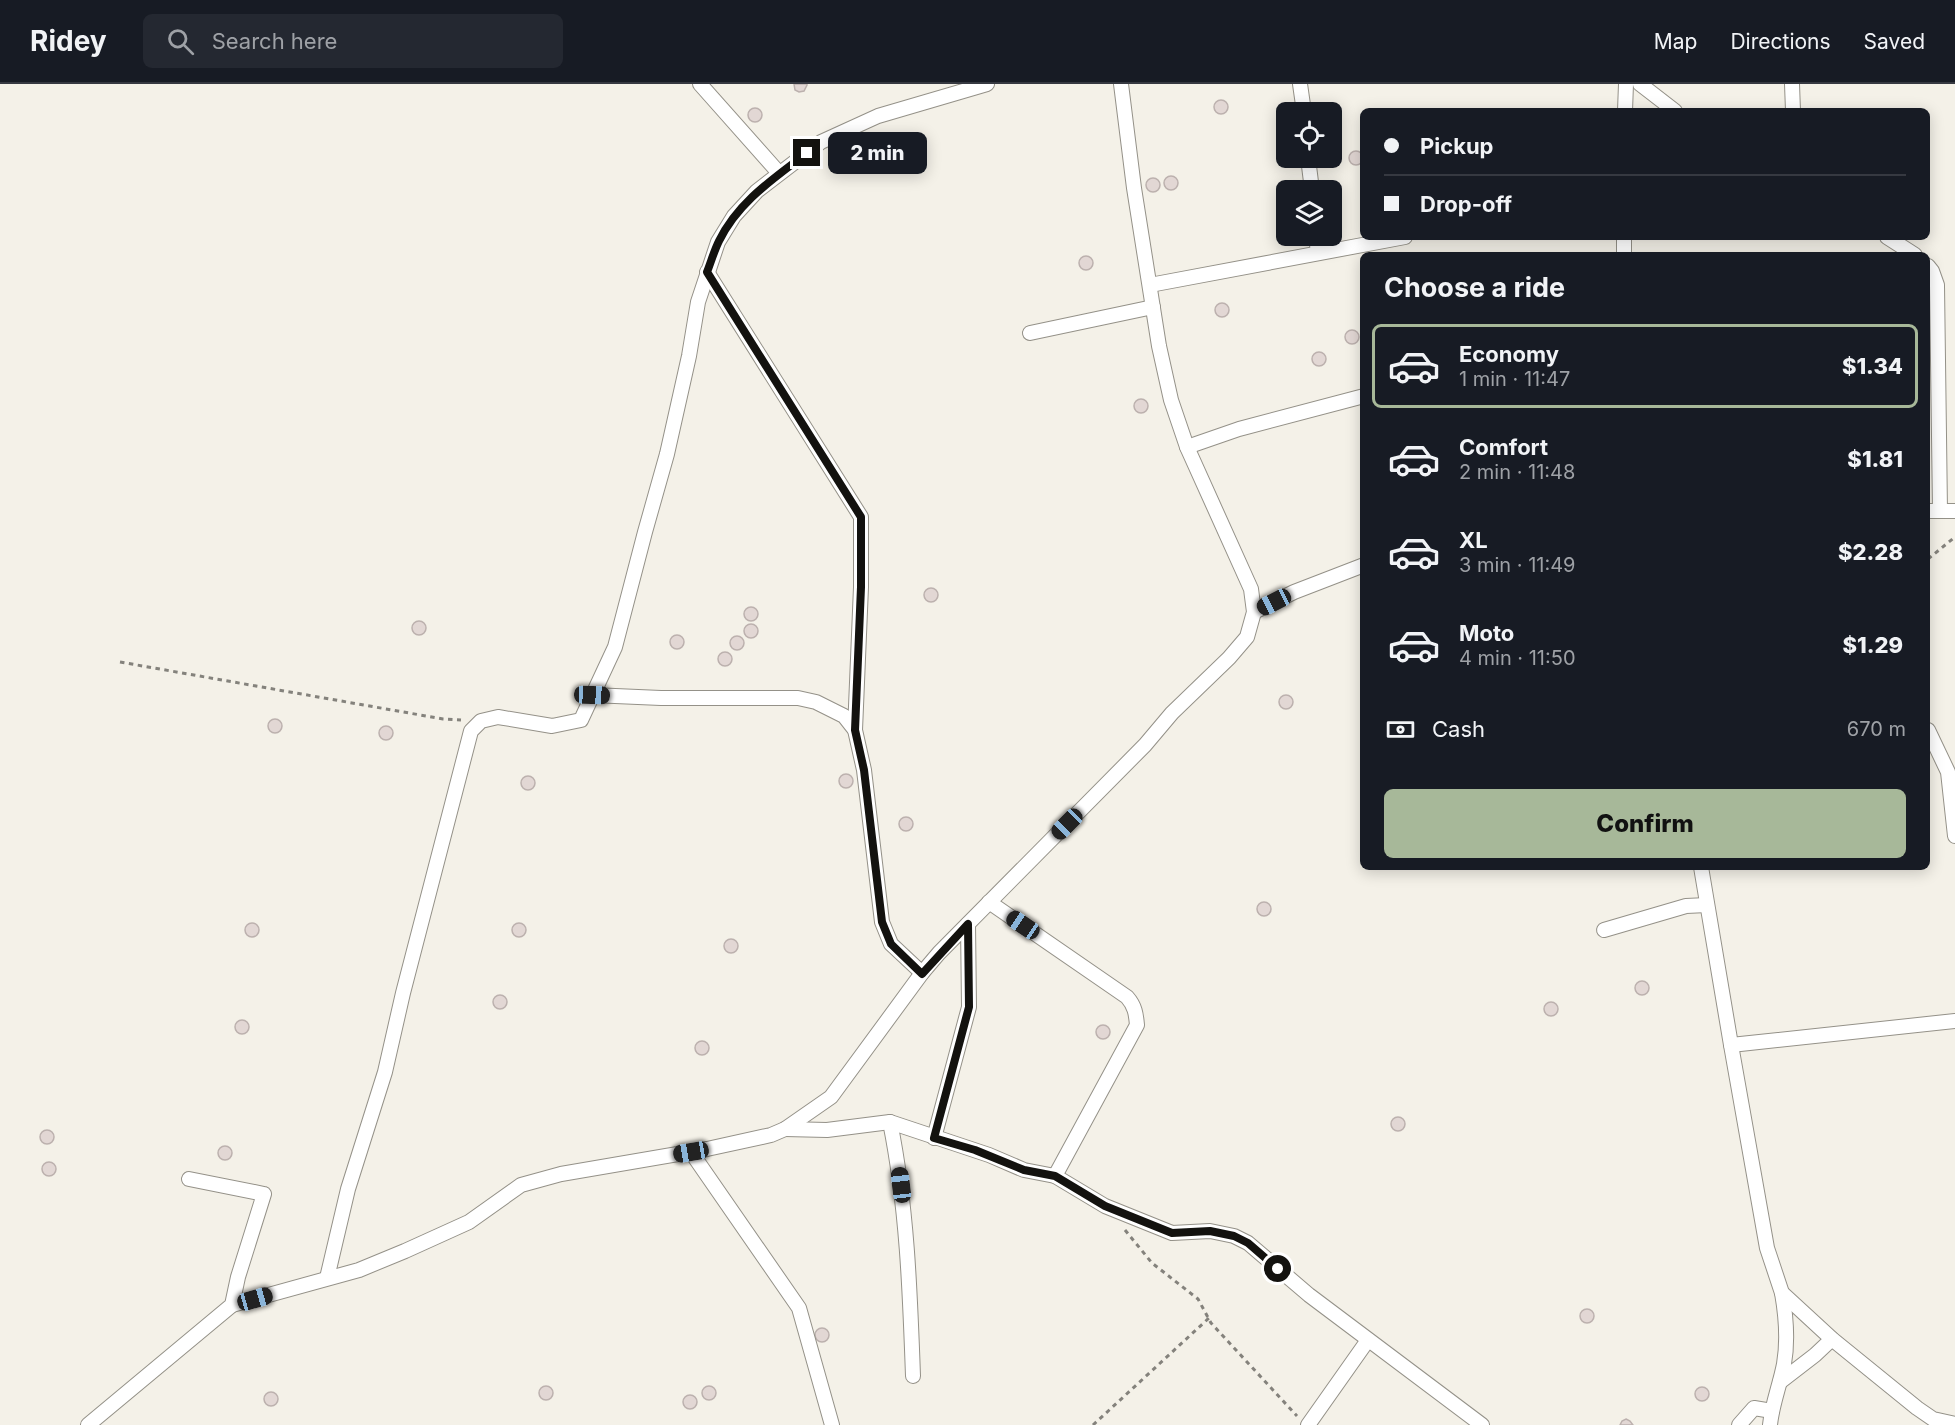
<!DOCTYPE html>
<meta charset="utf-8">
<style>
body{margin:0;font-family:Inter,sans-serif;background:#242831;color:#f1f3f6;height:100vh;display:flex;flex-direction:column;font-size:22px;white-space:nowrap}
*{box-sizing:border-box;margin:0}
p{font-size:20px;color:#9ea1a6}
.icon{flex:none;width:33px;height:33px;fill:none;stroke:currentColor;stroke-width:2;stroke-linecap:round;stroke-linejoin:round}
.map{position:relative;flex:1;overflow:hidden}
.details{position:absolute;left:1360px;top:168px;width:570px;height:618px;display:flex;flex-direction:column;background:#171b24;border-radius:9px;box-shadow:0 3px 15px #0003}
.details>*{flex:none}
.hud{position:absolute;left:1360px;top:24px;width:570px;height:132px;border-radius:9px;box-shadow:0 3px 15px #0003;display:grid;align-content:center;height:132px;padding:0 24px;background:#171b24}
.controls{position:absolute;left:1276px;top:18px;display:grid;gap:12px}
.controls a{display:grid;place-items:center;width:66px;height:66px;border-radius:9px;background:#171b24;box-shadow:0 3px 15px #0003;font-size:30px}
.end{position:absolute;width:27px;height:27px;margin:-14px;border:8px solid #13120f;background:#fff;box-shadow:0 0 0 3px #fff}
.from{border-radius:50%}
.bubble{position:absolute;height:42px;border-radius:9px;background:#171b24;box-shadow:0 3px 15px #0003;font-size:20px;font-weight:800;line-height:42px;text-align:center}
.car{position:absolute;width:18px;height:36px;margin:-18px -9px;border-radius:8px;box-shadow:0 0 4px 2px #0007;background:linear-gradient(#222 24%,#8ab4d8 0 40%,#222 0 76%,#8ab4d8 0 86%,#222 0)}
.hud b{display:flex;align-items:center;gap:21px;height:57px;font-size:22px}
.hud b+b{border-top:2px solid #363941}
.hud i{width:15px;height:15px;background:#f1f3f6}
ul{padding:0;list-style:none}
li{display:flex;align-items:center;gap:18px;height:84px;margin:0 12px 9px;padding:0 12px;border:3px solid transparent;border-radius:9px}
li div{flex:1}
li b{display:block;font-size:22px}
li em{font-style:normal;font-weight:800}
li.active{border-color:#a7b899}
li>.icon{width:54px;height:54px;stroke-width:1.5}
h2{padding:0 24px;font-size:27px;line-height:72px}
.pay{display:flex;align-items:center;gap:15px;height:66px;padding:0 24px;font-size:22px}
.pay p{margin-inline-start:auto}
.primary-button{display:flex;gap:12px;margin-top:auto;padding:12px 24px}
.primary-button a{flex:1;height:69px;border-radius:9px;background:#a7b899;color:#111;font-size:24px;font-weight:800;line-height:69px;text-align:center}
header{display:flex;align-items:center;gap:36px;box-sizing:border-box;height:84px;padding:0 30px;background:#171b24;border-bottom:2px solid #363941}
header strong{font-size:28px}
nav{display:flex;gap:33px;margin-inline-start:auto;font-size:21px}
.search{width:420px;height:54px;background:#242831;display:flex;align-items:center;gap:15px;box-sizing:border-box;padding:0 21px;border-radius:9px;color:#9ea1a6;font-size:22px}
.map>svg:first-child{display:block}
.building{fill:#e2d7d4;stroke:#bcb1ae;stroke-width:1.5}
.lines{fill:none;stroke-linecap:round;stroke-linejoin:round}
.minor-casing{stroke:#949188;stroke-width:16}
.path{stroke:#84827c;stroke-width:3;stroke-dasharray:4.5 4.5;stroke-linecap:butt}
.minor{stroke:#fff;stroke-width:14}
.route{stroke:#13120f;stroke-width:8}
</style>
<header>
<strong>Ridey</strong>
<div class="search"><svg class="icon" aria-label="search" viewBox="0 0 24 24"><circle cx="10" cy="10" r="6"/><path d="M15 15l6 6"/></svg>Search here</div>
<nav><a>Map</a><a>Directions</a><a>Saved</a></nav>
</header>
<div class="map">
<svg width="1955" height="1341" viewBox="0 0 1955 1341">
<rect width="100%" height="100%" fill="#f4f1e8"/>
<g class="building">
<polygon points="794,0 807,0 807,1 804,7 799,8 795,6"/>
<circle cx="1221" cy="23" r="7"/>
<circle cx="755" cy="31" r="7"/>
<circle cx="1356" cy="74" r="7"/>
<circle cx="1171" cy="99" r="7"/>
<circle cx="1153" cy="101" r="7"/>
<circle cx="1086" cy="179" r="7"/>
<circle cx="1222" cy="226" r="7"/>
<circle cx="1352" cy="253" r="7"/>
<circle cx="1319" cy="275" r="7"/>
<circle cx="1141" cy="322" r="7"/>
<circle cx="931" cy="511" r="7"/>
<circle cx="751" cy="530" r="7"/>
<circle cx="419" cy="544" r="7"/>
<circle cx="751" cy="547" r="7"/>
<circle cx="677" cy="558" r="7"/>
<circle cx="737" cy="559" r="7"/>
<circle cx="725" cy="575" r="7"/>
<circle cx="1286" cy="618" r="7"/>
<circle cx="275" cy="642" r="7"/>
<circle cx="386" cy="649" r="7"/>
<circle cx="846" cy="697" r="7"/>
<circle cx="528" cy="699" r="7"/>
<circle cx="906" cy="740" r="7"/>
<circle cx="1264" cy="825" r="7"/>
<circle cx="519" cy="846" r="7"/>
<circle cx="252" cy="846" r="7"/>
<circle cx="731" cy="862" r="7"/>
<circle cx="1642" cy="904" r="7"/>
<circle cx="500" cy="918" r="7"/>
<circle cx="1551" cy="925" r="7"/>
<circle cx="242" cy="943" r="7"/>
<circle cx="1103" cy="948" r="7"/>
<circle cx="702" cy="964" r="7"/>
<circle cx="1398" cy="1040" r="7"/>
<circle cx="47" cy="1053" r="7"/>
<circle cx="225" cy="1069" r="7"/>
<circle cx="49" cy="1085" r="7"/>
<circle cx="1587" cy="1232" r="7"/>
<circle cx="822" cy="1251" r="7"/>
<circle cx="546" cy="1309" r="7"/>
<circle cx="709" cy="1309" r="7"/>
<circle cx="1702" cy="1310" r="7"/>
<circle cx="271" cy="1315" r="7"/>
<circle cx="690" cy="1318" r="7"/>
<polygon points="1626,1335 1630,1337 1633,1341 1620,1341 1622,1337"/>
</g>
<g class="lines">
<g class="minor-casing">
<g id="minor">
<polyline points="700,0 779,89"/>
<polyline points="1300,0 1304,28"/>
<polyline points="1640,0 1675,27"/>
<polyline points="1792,0 1793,27"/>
<polyline points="1625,27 1626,0"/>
<polyline points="1308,74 1312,106"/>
<polyline points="1316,152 1318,169"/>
<polyline points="1624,153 1624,171"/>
<polyline points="1887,153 1915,171"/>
<polyline points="1928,182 1932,187 1937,201 1940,427"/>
<polyline points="707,188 861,433 861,503 855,646"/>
<polyline points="1150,201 1405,153"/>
<polyline points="1030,249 1153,223"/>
<polyline points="1187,363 1239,345 1364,312"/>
<polyline points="1928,427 1955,427"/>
<polyline points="1254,528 1294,508 1364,481"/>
<polyline points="592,611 661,614 798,614 816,618 844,632 855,646 864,686 882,838 891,860 922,889"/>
<polyline points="1928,646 1948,688 1955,752"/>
<polyline points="1701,783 1731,961 1767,1164 1782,1209 1832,1255 1917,1324 1933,1335 1955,1340"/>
<path d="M989,818L1127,913C1135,922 1136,930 1137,941L1055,1092"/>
<polyline points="1604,846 1686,822 1707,821"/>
<polyline points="1731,961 1955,937"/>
<path d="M890,1038C907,1122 910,1207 913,1292"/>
<polyline points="785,1045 827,1046 890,1038 989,1071 1024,1086 1055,1092 1105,1122 1172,1149 1210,1147 1234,1152 1248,1159 1309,1211 1482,1341"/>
<polyline points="934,1054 969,923 968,840"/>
<polyline points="691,1068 799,1224 832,1341"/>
<polyline points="327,1194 348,1105 385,988 403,909 471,647 481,637 498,633 552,642 581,636 615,563 645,448 667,370 689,272 698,218 718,158 734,132 757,107 821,58 878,32 987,0"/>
<polyline points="232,1221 359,1186 405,1167 469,1138 521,1101 561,1090 707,1065 771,1051 785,1045 831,1013 922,889 939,869 1145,661 1172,629 1229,574 1247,553 1254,528 1251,505 1187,363 1171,316 1159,262 1134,104 1121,0"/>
<polyline points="1780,1298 1815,1271 1832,1255"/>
<polyline points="88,1341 232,1221 238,1193 264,1110 189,1095"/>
<polyline points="1308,1341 1368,1256"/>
<polyline points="1739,1341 1754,1324 1772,1327"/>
<path d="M1770,1341C1772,1320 1780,1301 1784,1280C1788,1257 1786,1232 1782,1209"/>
</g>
</g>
<g class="path">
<polyline points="1928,475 1955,453"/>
<polyline points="120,578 443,635 461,636"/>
<polyline points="1125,1146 1152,1179 1198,1215 1211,1239 1297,1332"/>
<polyline points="1093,1341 1209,1234"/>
</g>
<use href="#minor" class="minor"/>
</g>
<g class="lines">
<path class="route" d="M807,69C773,95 738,118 719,157C714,167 711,178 707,188L861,433V503L855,646L864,686L882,838L891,860L922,890L968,840L969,923L934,1054L975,1066L1024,1086L1055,1092L1105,1122L1172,1149L1210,1147L1234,1152L1248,1159L1278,1185"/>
</g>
</svg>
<div class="controls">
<a><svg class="icon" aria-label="locate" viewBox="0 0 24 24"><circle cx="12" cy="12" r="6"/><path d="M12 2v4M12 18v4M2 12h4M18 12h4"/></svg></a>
<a><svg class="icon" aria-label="layers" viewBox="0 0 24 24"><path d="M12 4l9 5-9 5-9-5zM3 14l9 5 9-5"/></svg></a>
</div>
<i class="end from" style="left:1278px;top:1185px"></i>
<i class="end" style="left:807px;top:69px"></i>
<div class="bubble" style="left:828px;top:48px;width:99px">2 min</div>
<i class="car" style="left:1274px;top:518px;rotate:243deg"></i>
<i class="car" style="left:592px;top:611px;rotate:92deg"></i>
<i class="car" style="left:1067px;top:740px;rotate:225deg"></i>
<i class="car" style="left:1023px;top:841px;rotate:304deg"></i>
<i class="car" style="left:691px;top:1068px;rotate:260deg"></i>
<i class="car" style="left:901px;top:1101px;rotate:353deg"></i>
<i class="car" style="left:255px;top:1215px;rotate:74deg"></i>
<div class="hud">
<b><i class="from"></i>Pickup</b>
<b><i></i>Drop-off</b>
</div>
<section class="details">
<h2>Choose a ride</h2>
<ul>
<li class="active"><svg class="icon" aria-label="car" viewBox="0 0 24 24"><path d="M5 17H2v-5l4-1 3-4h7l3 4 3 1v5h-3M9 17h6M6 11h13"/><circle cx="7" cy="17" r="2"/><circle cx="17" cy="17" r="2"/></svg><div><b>Economy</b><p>1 min · 11:47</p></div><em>$1.34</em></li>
<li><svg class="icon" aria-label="car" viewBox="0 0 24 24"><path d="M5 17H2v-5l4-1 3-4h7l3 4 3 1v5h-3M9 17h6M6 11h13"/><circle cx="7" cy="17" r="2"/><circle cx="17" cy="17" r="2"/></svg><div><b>Comfort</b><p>2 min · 11:48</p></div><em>$1.81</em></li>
<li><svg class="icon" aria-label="car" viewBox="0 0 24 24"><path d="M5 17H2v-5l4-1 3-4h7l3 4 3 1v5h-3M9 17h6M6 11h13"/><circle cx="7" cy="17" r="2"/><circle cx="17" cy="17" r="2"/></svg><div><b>XL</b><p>3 min · 11:49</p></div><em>$2.28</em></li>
<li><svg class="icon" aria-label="car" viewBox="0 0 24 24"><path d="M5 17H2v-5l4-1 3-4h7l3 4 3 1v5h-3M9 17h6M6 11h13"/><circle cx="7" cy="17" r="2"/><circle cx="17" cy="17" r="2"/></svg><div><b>Moto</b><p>4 min · 11:50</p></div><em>$1.29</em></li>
</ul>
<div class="pay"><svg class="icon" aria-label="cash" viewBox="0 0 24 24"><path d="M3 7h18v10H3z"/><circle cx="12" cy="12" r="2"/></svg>Cash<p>670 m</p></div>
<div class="primary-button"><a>Confirm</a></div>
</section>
</div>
